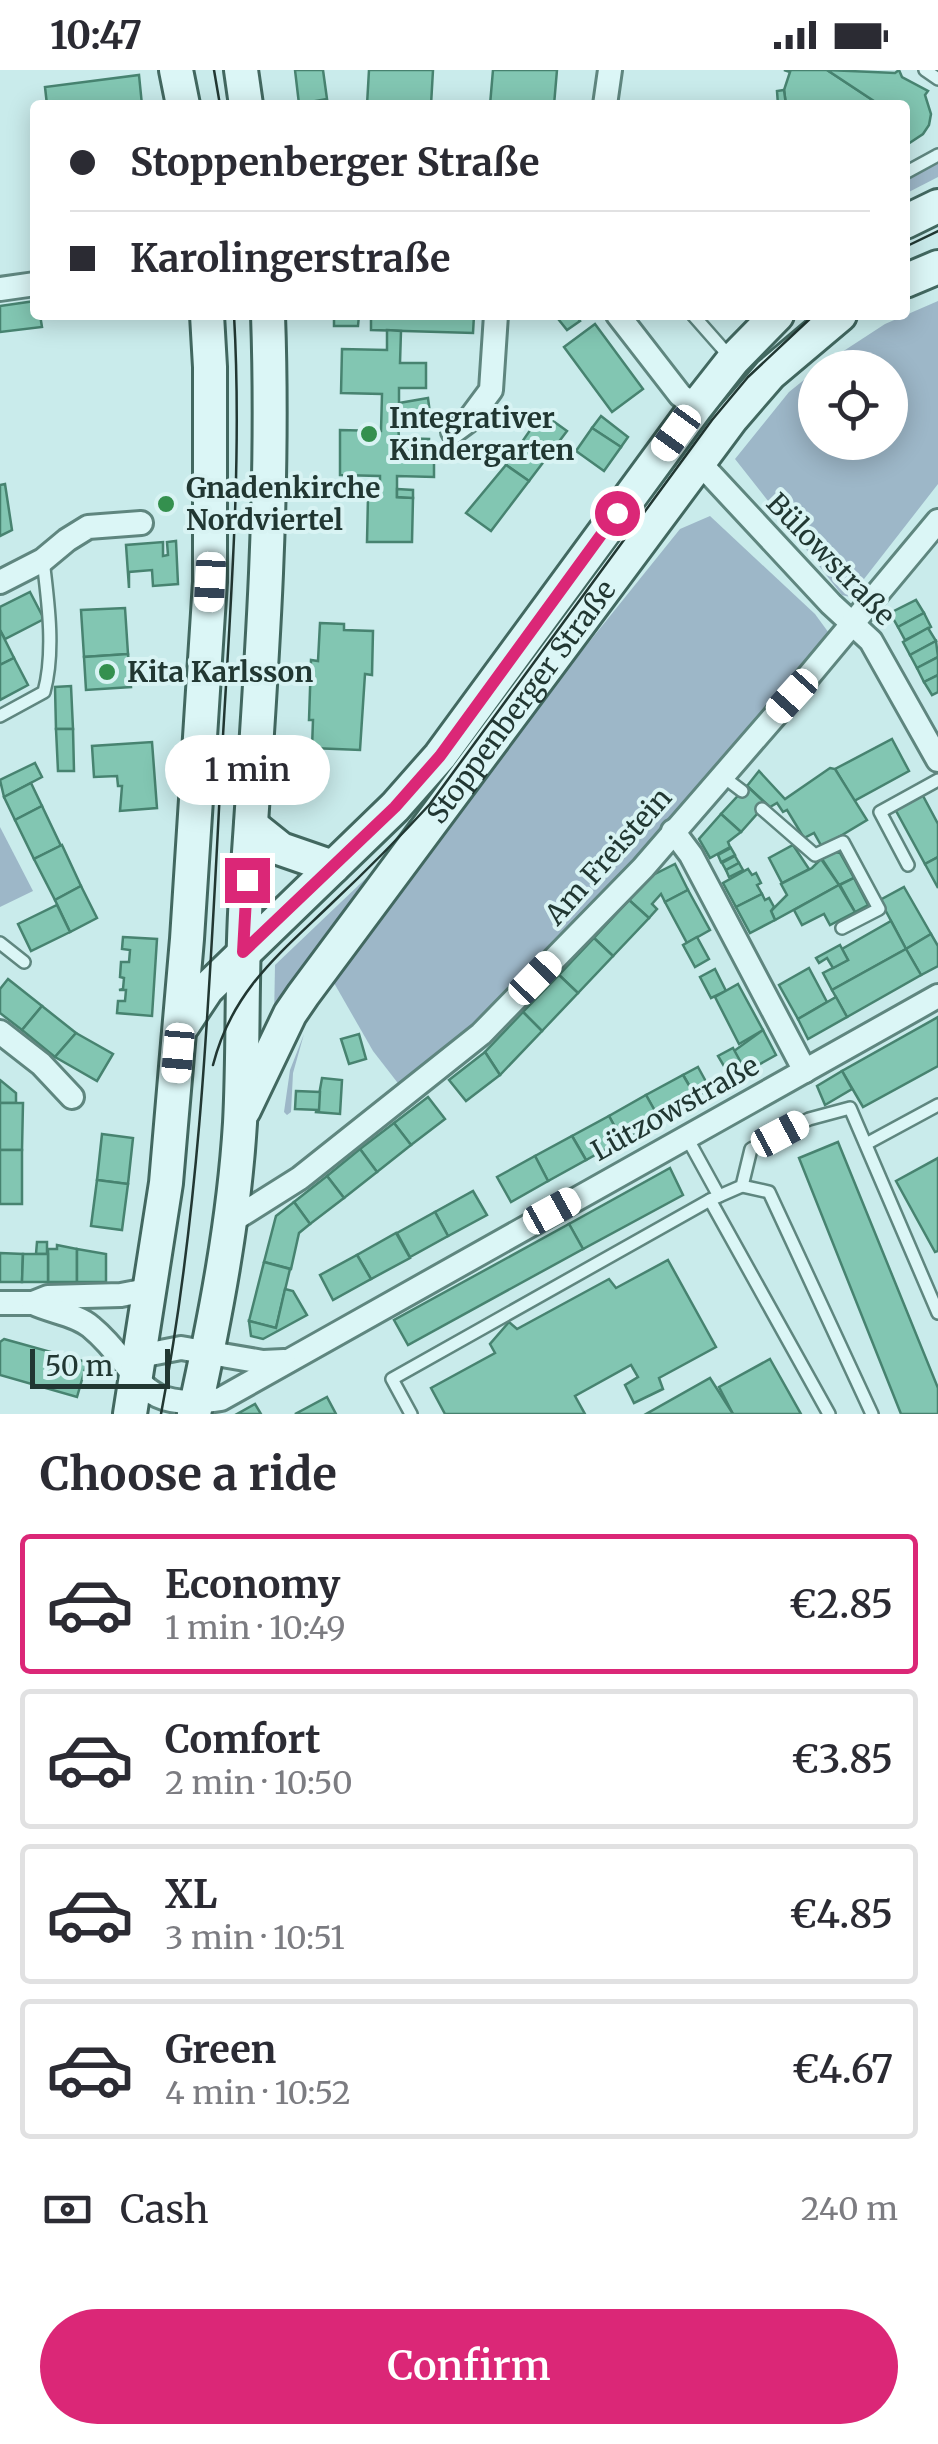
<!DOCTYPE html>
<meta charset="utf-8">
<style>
body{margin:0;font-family:Merriweather,serif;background:#f2f2f3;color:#2b2b33;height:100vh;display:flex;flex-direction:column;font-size:38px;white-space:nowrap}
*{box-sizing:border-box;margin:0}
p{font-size:32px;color:#7c7c81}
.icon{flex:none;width:55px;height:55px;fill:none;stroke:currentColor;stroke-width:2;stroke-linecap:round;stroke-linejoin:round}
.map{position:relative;height:1344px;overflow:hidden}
.sheet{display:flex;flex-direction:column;background:#fff;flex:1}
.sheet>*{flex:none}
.hud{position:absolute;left:30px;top:30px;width:880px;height:220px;border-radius:10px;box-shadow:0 5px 25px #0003;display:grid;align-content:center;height:220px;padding:0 40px;background:#fff}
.fabs{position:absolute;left:798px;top:280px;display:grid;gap:20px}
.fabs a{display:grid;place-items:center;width:110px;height:110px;border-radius:50%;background:#fff;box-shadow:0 5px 25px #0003;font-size:50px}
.scale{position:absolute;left:30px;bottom:25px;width:140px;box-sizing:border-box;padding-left:10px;border:5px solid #213732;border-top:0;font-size:28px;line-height:35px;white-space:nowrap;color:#213732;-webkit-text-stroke:8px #d8f3f3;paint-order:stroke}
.end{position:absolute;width:45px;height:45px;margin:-22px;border:12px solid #db2777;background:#fff;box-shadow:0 0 0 5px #fff}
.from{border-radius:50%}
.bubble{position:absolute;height:70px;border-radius:35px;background:#fff;box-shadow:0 5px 25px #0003;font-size:32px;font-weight:600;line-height:70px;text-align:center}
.car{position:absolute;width:30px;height:60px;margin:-30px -15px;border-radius:12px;box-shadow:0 0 8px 2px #0007;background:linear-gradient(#fff 24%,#345 0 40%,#fff 0 76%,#345 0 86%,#fff 0)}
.hud b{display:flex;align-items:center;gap:35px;height:95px;font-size:38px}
.hud b+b{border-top:2px solid #e1e1e2}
.hud i{width:25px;height:25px;background:#2b2b33}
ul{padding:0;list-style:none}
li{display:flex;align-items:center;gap:30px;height:140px;margin:0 20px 15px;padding:0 20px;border:5px solid #e1e1e2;border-radius:10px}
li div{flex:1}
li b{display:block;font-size:38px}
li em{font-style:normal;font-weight:600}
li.current{border-color:#db2777}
li>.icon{width:90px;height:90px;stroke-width:1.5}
h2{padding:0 40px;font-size:45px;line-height:120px}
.pay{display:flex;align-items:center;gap:25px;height:110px;padding:0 40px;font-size:38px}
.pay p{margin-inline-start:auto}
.action{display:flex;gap:20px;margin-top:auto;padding:20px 40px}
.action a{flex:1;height:115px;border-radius:60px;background:#db2777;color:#fff;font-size:40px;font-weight:600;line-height:115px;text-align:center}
.status{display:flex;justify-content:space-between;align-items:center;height:70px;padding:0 50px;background:#fff;direction:ltr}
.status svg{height:28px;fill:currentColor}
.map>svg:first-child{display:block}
.green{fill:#9db7c8}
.building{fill:#82c6b2;stroke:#478370;stroke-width:2.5}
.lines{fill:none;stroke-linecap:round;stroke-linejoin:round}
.lane-casing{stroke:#5f867f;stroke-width:16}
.street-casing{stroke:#5f867f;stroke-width:28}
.secondary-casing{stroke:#426860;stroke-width:38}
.lane{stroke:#dbf6f6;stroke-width:11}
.street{stroke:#dbf6f6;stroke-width:22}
.secondary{stroke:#dbf6f6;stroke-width:32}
.tram{stroke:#213732;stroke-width:2.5}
.route{stroke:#db2777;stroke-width:12}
.poi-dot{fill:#34904e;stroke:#d8f3f3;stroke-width:4}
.labels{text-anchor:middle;stroke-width:8;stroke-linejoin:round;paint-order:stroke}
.poi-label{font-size:28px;font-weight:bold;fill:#213732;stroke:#d8f3f3;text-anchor:start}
.street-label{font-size:28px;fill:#213732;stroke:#d8f3f3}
</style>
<div class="status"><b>10:47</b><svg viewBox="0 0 49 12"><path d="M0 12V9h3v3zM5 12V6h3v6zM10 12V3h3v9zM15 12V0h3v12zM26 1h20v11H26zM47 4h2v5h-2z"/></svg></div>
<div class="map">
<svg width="938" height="1344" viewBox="0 0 938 1344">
<rect width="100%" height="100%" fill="#c9ebeb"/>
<g class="green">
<polygon points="938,93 938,107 905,124 905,111"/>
<polygon points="938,231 938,414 850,527 842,525 735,389 789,322 815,301 815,372 890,372 890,298 819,297 885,254"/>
<polygon points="710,446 815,544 834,570 787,628 479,961 404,1021 373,981 326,899 680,459"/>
<polygon points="0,757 33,821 0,837"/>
<polygon points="404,772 274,951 275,895"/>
<polygon points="304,964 293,1003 291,1042 287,1045 284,1042 290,1000"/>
</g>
<g class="building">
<polygon points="295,0 323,0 327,29 299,34"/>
<polygon points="369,0 433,0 431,35 367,35"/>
<polygon points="493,0 557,0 554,35 490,35"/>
<polygon points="784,0 827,0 880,35 786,35 784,20 790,2"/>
<polygon points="827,0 895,3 899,0 902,7 928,21 925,25 931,44 929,55 923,64 905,76 905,35 880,35"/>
<polygon points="139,5 142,35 47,35 45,17"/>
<polygon points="784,20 786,35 778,35 777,21"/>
<polygon points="35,231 35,245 40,245 42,257 0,262 0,236"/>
<polygon points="334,245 359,245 358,256 334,256"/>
<polygon points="371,245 474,245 473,263 371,260"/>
<polygon points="555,245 575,245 580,251 567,260"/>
<polygon points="595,254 643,319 612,342 564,277"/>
<polygon points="387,260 401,261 400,293 426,293 426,318 399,318 399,333 428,328 431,351 408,355 398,353 399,368 429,369 428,387 434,388 434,407 397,406 397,427 413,428 412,472 367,472 368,427 380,427 380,406 340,405 340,360 381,361 382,324 341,323 342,279 387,280"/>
<polygon points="542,343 567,361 529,411 506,395"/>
<polygon points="601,346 628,367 621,377 592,358"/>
<polygon points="592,358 621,377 604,401 576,381"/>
<polygon points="506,395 529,411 491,461 466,443"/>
<polygon points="5,414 12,460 0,466 0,415"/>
<polygon points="397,419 413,420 413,428 397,427"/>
<polygon points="172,429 172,439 160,440 160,430"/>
<polygon points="176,471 178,514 153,516 152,500 129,502 129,518 126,475 163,472 163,486 168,485 167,472"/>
<polygon points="30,522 44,549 5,569 0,560 0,537"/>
<polygon points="916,530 924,543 898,557 890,543"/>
<polygon points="125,538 128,584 84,587 81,540"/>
<polygon points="924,543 931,557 905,570 898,557"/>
<polygon points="320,553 344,554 344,560 373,561 372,605 365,604 360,680 312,678 313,650 309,650 311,590 318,591"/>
<polygon points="928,558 936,571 910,585 903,572"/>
<polygon points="0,560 14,588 0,595"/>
<polygon points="936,571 938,587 917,598 910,585"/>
<polygon points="128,584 131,617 86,620 84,587"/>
<polygon points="938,587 938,605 924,612 917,598"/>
<polygon points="14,588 28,615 0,630 0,595"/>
<polygon points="938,605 938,622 932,625 924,612"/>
<polygon points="71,616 73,659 56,659 55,617"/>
<polygon points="56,659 73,659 74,701 58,701"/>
<polygon points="892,669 909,701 854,731 835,699"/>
<polygon points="152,672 157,738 120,741 122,716 118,716 117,706 94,707 92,676"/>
<polygon points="35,693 42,707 4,727 0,710"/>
<polygon points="830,698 835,699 867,750 822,777 814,763 804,768 787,740 783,742 777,733 770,737 747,716 759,701 785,729"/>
<polygon points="31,713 42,736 15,750 4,727"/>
<polygon points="747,716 766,734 741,762 721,744"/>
<polygon points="922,724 938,754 938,787 925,794 895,739"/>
<polygon points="42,736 61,776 34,789 15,750"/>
<polygon points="721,744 741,762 728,772 730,777 710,788 699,769"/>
<polygon points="62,775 81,816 55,830 34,789"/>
<polygon points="793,775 809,799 782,813 769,788"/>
<polygon points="731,778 735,785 721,792 718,785"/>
<polygon points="835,782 840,783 854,808 839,815 822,789"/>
<polygon points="735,786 739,793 726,800 722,793"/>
<polygon points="938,787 938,818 925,794"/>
<polygon points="821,789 839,815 775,850 771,841 787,825 781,814 812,798"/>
<polygon points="739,793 743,800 729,807 726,800"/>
<polygon points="675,794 688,820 665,832 661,824 652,834 657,839 649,848 629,830 651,806"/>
<polygon points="748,799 752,805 756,803 761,813 757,815 762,824 736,837 723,813"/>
<polygon points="854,808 868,835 855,842 840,815"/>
<polygon points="839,815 855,842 830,855 824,844 802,855 794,840"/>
<polygon points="81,816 97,848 70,862 55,830"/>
<polygon points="904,817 931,864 906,879 880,830"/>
<polygon points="688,820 710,860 687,873 665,832"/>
<polygon points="762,824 765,830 769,828 774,837 771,841 775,850 750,863 736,837"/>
<polygon points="629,830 649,848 613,886 594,868"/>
<polygon points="57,835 70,862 31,881 18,854"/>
<polygon points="891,851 906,879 832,920 823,903 848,890 842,879"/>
<polygon points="931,864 938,876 938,896 921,905 906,879"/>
<polygon points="123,867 157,869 152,946 117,943 118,931 125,931 126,920 119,920 123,919 124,908 120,907 121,892 129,892 130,880 122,879"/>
<polygon points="697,867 709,889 695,897 683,875"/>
<polygon points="594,868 613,886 578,923 559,905"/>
<polygon points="840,875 848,890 833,898 827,888 819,893 816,888"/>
<polygon points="906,879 921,905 847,947 832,920"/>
<polygon points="809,898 827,932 798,949 779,915"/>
<polygon points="715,899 726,921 711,928 700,907"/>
<polygon points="559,905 578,923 542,961 523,942"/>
<polygon points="8,909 42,936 22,960 0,943 0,919"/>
<polygon points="738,914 763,960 739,974 715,927"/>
<polygon points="836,927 847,947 808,969 798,949"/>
<polygon points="42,936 76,963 55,987 22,960"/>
<polygon points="523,942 542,961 500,1005 485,982"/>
<polygon points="938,947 938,996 863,1037 842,1001"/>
<polygon points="763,960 776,985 746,1002 734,981"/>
<polygon points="76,963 113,984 97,1011 55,987"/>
<polygon points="359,964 366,989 349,994 341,969"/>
<polygon points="733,978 745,1000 731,1008 718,986"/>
<polygon points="485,982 500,1005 466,1031 449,1010"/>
<polygon points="698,997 710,1019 696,1027 683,1005"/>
<polygon points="842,1001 852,1019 825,1035 817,1016"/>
<polygon points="683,1005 697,1029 660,1050 646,1025"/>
<polygon points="322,1008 342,1010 340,1044 316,1042"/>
<polygon points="0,1010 16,1023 16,1033 0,1033"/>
<polygon points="296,1021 320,1022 319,1040 295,1039"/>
<polygon points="646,1025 660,1050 622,1070 609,1046"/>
<polygon points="428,1027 445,1049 411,1075 394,1053"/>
<polygon points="0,1033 23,1033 22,1080 0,1080"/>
<polygon points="609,1046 622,1070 586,1090 572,1066"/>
<polygon points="394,1053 411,1075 377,1102 360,1079"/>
<polygon points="102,1064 133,1068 128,1114 97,1110"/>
<polygon points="572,1066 586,1090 548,1111 535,1086"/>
<polygon points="838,1072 938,1318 938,1344 901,1344 799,1088"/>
<polygon points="360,1079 377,1102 344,1128 327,1106"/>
<rect x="0" y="1080" width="22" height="54"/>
<polygon points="535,1086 548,1111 511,1132 497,1107"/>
<polygon points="938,1088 938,1181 935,1182 896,1111"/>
<polygon points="670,1098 683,1125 583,1179 569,1154"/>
<polygon points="327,1106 344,1128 310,1154 294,1132"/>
<polygon points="97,1110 128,1114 122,1160 91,1156"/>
<polygon points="473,1121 487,1145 448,1166 435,1142"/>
<polygon points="294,1132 310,1154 299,1163 291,1199 264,1192 276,1146"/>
<polygon points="435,1142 448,1166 410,1187 397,1163"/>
<polygon points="569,1154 583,1179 408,1275 394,1250"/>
<polygon points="396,1163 410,1188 371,1209 357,1185"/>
<polygon points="37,1172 47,1172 47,1184 36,1184"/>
<polygon points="57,1175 77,1179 77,1212 48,1212 48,1179 57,1179"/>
<polygon points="77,1179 106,1184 106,1212 77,1212"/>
<polygon points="0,1183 23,1184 22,1212 0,1212"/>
<polygon points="23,1184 48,1184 48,1212 22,1212"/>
<polygon points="357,1185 371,1209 333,1230 320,1205"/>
<polygon points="668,1190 716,1277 659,1308 663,1319 634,1333 625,1315 638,1307 631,1295 575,1326 585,1344 445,1344 431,1318 495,1283 490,1274 509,1252 517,1259 609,1209 616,1218"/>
<polygon points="264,1192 290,1199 276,1258 249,1251"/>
<polygon points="285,1219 293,1221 307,1245 263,1269 251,1266 249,1251 276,1258"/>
<polygon points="4,1269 87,1292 77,1327 0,1305 0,1272"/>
<polygon points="770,1289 801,1344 733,1344 719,1317"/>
<polygon points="710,1308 733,1344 646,1344"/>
<polygon points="327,1327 336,1344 295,1344"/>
<polygon points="255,1334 261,1344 237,1344"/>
</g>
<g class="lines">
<g class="lane-casing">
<g id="lane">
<polyline points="925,0 938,9"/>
<polyline points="905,103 938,85"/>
<polyline points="693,245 730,287"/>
<path d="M0,646L44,622C55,582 48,531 43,490"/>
<polyline points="721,705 742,721"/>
<polyline points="762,739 815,785 843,772 879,839 842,858"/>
<polyline points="908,795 880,742 938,710"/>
<polyline points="0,873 24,892"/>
<polyline points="686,1066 719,1126"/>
<polyline points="866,1074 938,1035"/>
<polyline points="742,1116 769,1122 872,1344"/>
<polyline points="411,1344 392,1309 710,1130"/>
<polyline points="829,1344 710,1130 742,1116 751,1079 809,1049 850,1038 938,1243"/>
</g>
</g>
<g class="street-casing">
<g id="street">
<polyline points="605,35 610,0"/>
<polyline points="0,219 35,214"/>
<polyline points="618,245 680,325 696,337"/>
<polyline points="453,362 468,351 491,320 496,245"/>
<polyline points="698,391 831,534 871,571 938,690"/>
<polyline points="0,512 43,490 67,470 88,457 141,453"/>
<polyline points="673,761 691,785 805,1001"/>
<polyline points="0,962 41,994 72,1027"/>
<polyline points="230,1152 300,1108 481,964 643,798 792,626 938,451"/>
<polyline points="0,1233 33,1233 48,1227 121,1225 147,1220"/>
<path d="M33,1233C51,1242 76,1244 91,1257C143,1300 133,1344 221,1329L938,926"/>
<polyline points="140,1286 181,1278 263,1292 284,1291"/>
</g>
</g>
<g class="secondary-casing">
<g id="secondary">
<polyline points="176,0 183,35"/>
<polyline points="241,0 246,35"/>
<polyline points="905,152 938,136"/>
<polyline points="905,211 938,197"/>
<polyline points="251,755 281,779 333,797"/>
<polyline points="183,955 207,919 395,737 440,686 696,337 733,290 777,245"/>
<path id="s1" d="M244,1040L290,944L303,925L732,348L770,304L840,245"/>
<polyline points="130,1344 166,1113 187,869 210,512 210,297 207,245"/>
<path d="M194,1344C215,1249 234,1151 240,1053C244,978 241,902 246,826C259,633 275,439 268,245"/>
</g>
</g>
<use href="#lane" class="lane"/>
<use href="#street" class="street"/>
<use href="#secondary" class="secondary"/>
<g class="tram">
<polyline points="214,0 220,35"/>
<polyline points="905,177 938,161"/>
<path d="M213,995C232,921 278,885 331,834C365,802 398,769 430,734L712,350L748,307L814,245"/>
<path d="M161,1344C200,1139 209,928 220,720C228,563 243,403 234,245"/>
</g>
</g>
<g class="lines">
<polyline class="route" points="247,810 243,882 395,737 440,686 617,443"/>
</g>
<g class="poi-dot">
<circle cx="369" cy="364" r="10"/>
<circle cx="166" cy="434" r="10"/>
<circle cx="107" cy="602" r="10"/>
</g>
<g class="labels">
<g class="poi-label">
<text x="389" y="358">Integrativer<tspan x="389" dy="32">Kindergarten</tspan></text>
<text x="186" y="428">Gnadenkirche<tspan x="186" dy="32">Nordviertel</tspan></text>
<text x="127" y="612">Kita Karlsson</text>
</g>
<g class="street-label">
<text transform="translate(831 489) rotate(46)" y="10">Bülowstraße</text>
<text dy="10" stroke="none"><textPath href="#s1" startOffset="495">Stoppenberger Straße</textPath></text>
<text transform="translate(608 786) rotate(-48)" y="10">Am Freistein</text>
<text transform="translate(675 1038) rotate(-29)" y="10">Lützowstraße</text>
</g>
</g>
</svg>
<div class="fabs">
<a><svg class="icon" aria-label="locate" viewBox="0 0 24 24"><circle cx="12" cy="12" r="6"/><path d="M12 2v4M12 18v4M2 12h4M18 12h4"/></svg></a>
</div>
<div class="scale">50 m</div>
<i class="end from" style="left:617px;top:443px"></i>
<i class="end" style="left:247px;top:810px"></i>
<div class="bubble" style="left:165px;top:665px;width:165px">1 min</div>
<i class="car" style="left:676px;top:363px;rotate:216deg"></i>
<i class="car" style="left:210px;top:512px;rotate:183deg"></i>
<i class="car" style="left:792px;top:626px;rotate:222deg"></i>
<i class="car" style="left:535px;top:908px;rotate:44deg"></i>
<i class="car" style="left:178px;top:983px;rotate:185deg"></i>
<i class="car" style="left:780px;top:1064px;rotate:62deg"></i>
<i class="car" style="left:552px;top:1141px;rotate:61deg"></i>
<div class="hud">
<b><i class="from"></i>Stoppenberger Straße</b>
<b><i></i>Karolingerstraße</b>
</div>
</div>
<section class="sheet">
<h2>Choose a ride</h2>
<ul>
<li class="current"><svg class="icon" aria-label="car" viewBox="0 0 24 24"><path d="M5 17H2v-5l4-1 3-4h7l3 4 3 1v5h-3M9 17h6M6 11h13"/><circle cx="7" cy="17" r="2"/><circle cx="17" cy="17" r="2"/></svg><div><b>Economy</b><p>1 min · 10:49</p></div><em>€2.85</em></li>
<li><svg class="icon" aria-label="car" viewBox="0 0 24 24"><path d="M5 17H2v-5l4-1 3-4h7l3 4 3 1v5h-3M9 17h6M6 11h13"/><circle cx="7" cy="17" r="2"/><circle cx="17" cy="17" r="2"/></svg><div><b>Comfort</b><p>2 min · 10:50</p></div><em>€3.85</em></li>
<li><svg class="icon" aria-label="car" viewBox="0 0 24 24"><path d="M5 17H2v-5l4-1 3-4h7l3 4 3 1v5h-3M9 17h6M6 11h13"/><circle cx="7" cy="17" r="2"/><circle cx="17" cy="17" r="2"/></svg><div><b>XL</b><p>3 min · 10:51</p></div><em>€4.85</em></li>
<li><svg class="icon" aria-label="car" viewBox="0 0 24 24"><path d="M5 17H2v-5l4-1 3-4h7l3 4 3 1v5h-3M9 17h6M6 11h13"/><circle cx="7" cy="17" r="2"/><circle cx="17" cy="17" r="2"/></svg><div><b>Green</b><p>4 min · 10:52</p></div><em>€4.67</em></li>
</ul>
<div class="pay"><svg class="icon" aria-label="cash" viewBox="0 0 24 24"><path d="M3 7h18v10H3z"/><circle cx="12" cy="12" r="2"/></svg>Cash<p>240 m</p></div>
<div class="action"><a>Confirm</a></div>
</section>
